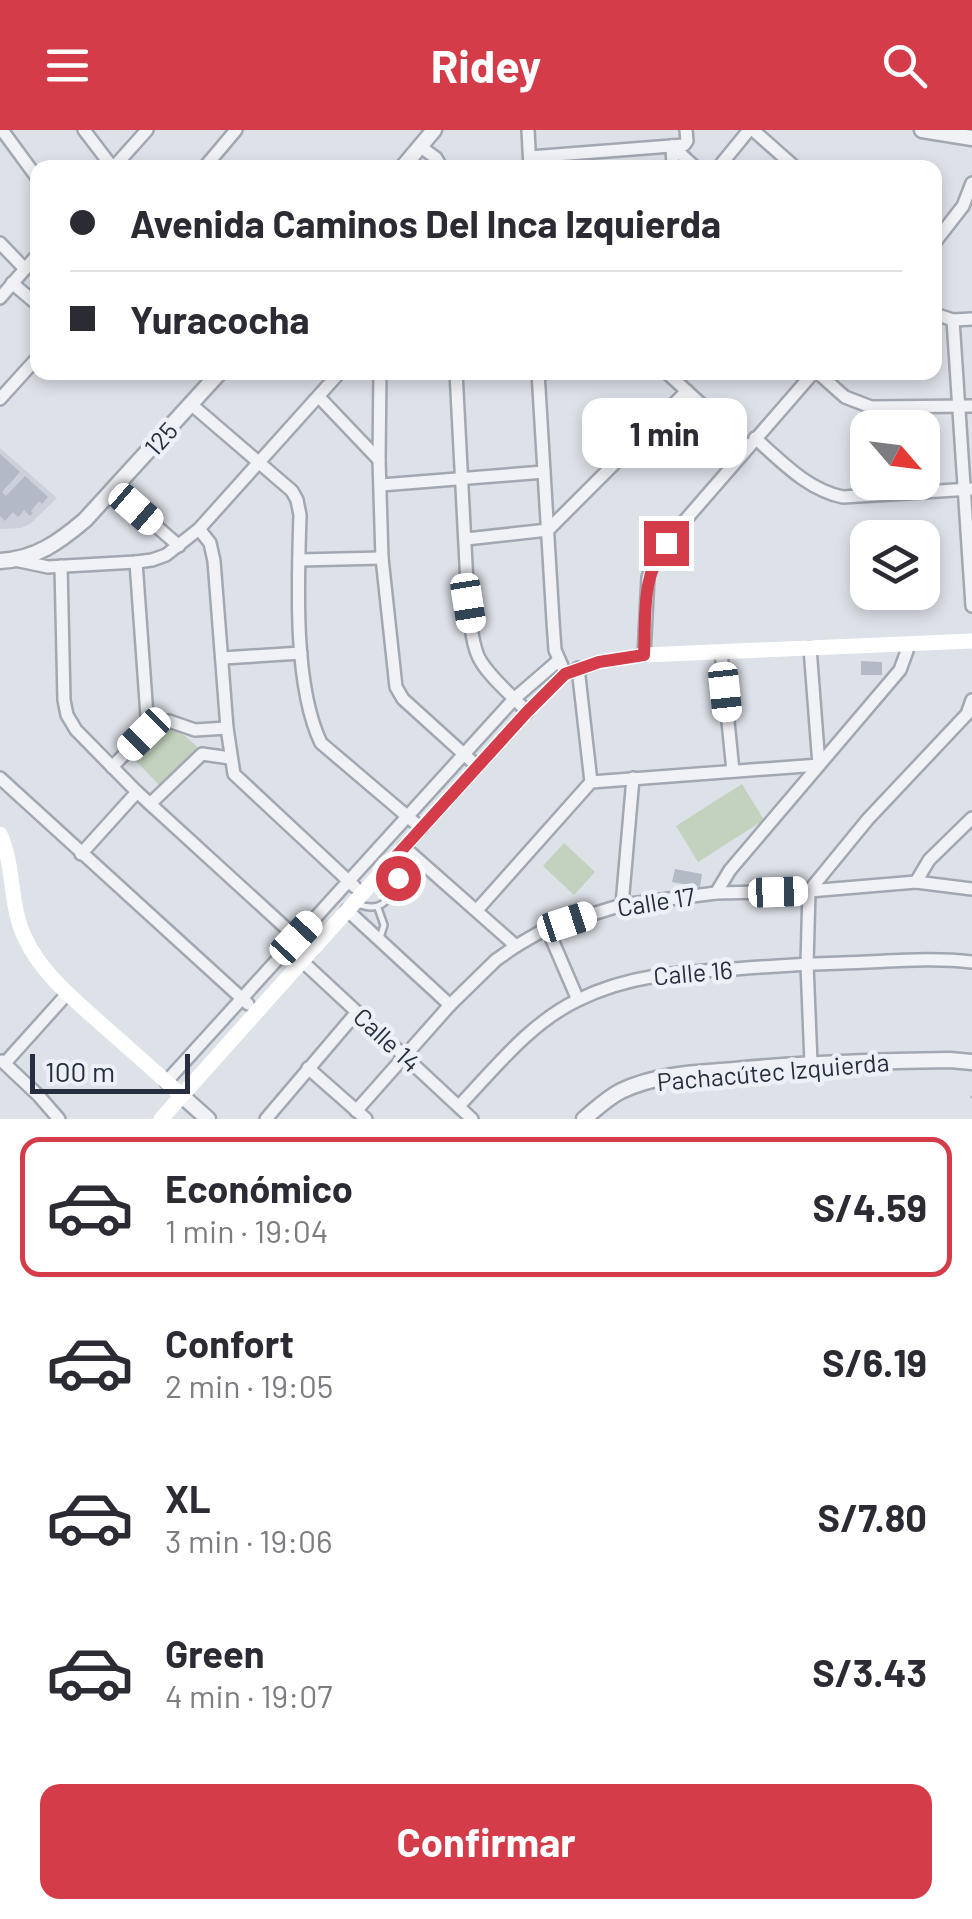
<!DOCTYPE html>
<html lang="es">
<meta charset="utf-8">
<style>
body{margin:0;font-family:Barlow,sans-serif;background:#f2f2f3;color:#2b2b33;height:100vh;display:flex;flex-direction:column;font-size:38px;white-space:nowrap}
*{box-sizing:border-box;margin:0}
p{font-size:32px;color:#7c7c81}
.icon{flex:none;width:55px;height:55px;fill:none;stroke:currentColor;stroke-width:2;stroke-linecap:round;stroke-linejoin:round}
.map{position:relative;height:989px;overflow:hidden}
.side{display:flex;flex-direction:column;background:#fff;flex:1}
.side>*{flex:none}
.banner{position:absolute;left:30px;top:30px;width:912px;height:220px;border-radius:20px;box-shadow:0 5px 15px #0003;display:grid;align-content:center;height:220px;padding:0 40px;background:#fff}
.needle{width:65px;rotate:118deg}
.buttons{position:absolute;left:850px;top:280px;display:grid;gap:20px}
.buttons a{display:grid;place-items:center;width:90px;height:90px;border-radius:20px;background:#fff;box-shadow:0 5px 15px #0003;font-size:50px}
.scale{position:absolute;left:30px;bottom:25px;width:160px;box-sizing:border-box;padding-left:10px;border:5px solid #262e3f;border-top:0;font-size:28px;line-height:35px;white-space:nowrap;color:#262e3f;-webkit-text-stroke:8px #edf0f6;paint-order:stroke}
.end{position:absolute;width:45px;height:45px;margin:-22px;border:12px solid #d43c49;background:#fff;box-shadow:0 0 0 5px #fff}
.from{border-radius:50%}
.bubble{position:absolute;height:70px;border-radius:20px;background:#fff;box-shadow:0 5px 15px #0003;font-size:32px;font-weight:700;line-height:70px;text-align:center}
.car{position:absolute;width:30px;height:60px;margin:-30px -15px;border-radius:12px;box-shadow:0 0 8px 2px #0007;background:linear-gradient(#fff 24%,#345 0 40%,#fff 0 76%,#345 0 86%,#fff 0)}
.banner b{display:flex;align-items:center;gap:35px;height:95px;font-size:38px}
.banner b+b{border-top:2px solid #e1e1e2}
.banner i{width:25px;height:25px;background:#2b2b33}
ul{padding:18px 0 0;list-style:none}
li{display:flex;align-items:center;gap:30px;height:140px;margin:0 20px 15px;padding:0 20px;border:5px solid transparent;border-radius:20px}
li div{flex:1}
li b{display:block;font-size:38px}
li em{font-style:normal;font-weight:700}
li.active{border-color:#d43c49}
li>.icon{width:90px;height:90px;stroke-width:1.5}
.primary-button{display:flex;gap:20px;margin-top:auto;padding:20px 40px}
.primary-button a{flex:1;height:115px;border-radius:20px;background:#d43c49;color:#fff;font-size:40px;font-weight:700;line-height:115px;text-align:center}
header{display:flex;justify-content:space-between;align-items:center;height:130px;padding:0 40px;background:#d43c49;color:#fff;font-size:45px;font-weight:700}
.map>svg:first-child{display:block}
.built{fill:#cbd0da}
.green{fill:#c2d2be}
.building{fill:#b4bac5}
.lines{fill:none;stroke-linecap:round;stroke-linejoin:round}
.service-casing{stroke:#a2a8b2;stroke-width:10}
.minor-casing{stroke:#a2a8b2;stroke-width:16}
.tertiary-casing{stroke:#a2a8b2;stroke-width:19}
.path{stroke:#bbbfc6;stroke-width:2.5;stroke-dasharray:8 8;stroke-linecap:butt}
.service{stroke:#f0f2f6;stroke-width:5}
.minor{stroke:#f0f2f6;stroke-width:11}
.tertiary{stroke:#f0f2f6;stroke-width:14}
.secondary{stroke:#fff;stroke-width:15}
.route{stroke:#d43c49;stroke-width:12}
.labels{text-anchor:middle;stroke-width:9;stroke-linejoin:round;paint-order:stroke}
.street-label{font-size:25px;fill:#262e3f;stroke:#edf0f6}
</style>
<header><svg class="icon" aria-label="menu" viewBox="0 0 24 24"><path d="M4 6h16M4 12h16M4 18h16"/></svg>Ridey<svg class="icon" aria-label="search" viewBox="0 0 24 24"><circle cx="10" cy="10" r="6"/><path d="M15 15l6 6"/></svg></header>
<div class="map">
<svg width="972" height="989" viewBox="0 0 972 989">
<rect width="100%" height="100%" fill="#dde1e8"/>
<polygon class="built" points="0,318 57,368 30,394 21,398 0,399"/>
<g class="green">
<polygon points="173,596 200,619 160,656 136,631"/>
<polygon points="742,654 764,690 698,732 676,696"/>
<polygon points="564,713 595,742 574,765 543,736"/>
</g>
<g class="building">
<polygon points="0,324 20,342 2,362 6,366 25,346 48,367 42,374 39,371 31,381 33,383 30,386 24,380 18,387 13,382 5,391 0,386"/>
<polygon points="861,531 882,532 882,545 861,545"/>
<polygon points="675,739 702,744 700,757 672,752"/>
</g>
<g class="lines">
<g class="service-casing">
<g id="service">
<path d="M357,774C379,782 387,774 398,753L391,736"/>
<polyline points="378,778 384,795 380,808"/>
</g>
</g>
<g class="minor-casing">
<g id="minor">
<polyline points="2,0 38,49"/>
<polyline points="84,0 113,38 147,0"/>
<polyline points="528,0 530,38"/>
<polyline points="753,0 796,38"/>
<polyline points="672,16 696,38"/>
<polyline points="672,16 673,38"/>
<polyline points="421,17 436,28 442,38"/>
<polyline points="530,27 684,15 687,11 686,0"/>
<polyline points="204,38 236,0"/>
<polyline points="718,38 749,0"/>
<polyline points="935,112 963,76 972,53"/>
<polyline points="0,113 25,139"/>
<polyline points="12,153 38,175"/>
<polyline points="0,168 38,124"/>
<polyline points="935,184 953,190 972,189"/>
<polyline points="953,190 972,476"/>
<polyline points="380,242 379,330 382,428 396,557 403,569 477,636"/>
<path d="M456,242L468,473C471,490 471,512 479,528C488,546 513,566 527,582"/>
<polyline points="538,242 553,491 555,520 562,536"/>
<polyline points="666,242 748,317"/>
<polyline points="817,242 845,267 871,277 972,276"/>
<polyline points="319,267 379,330"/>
<polyline points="0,269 38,227"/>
<path d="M192,275L292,361L297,370L300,385C298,450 293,555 321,613L421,698"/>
<path d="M755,308C782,332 808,360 843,367L971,359"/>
<polyline points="381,355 544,342"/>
<polyline points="115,360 179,416"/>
<polyline points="199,399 210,413 214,431 227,598 234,644 355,757"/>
<polyline points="466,409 548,400 687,261"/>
<polyline points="15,430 48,437 136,432 152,430 166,425 199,399 340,242"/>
<polyline points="299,430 382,428"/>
<polyline points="61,436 64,570 67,585 76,600 137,662 311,821"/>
<polyline points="721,522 733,641"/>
<polyline points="644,525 648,447 656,426 675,402 814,242"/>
<polyline points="223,528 301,523"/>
<polyline points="578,538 591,652"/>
<polyline points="148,600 169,591 195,600 227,598"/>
<polyline points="112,637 148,600 136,432"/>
<polyline points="0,648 248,874"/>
<polyline points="150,674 202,624 230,628"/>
<polyline points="404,717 516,816"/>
<polyline points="81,724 137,662"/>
<polyline points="916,752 929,730 972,688"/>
<polyline points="716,763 730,740 900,540 907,521 906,515"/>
<polyline points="622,775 633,648"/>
<polyline points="347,780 450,875"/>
<polyline points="477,780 591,652 819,635 810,518"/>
<polyline points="547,798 578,870"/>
<polyline points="302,831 472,989"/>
<polyline points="2,931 38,965 59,989"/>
<polyline points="5,933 67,864"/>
<polyline points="811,933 807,834 809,761 868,689 967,584 972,570"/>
<polyline points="308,938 366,989"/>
<polyline points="166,952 515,568 559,530"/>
<path d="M459,976C495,938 530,893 578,870C628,845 680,842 735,839C770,836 806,834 842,833C885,832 929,827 972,832"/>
<polyline points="356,981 450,875 496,830 516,816 547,798 622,775 716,763 809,761 916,752 972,759"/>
<polyline points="266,989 357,882"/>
</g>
</g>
<g class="tertiary-casing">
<g id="tertiary">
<polyline points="922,0 972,8"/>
<polyline points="402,38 434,0"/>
<path d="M0,431C36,429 59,412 85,390L220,242"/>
<polyline points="181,965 208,989"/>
<path d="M584,989C596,979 607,968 621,961C656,944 697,943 734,940C806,933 878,931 950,930L972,932"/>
</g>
</g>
<polyline class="path" points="970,967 972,967"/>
<use href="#service" class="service"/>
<use href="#minor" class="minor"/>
<use href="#tertiary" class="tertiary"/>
<g class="secondary">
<path d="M0,704C15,737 9,775 25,808C42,845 77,872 107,899C132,921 157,943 181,965"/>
<polyline points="161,989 421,698 527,582 565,544 599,532 644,525 972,511"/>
</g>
</g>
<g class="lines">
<path class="route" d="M398,748L390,733L527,582L565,544L599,532L644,525C646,485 641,447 666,413"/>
</g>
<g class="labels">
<g class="street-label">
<text transform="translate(161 309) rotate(-48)" y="9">125</text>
<text transform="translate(656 772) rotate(-9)" y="9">Calle 17</text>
<text transform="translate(693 843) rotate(-5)" y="9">Calle 16</text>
<text transform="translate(387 910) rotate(43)" y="9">Calle 14</text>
<text transform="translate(773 942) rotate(-5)" y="9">Pachacútec Izquierda</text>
</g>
</g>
</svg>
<div class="buttons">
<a><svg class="needle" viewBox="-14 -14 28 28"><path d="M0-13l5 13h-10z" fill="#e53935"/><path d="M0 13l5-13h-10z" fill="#7c7c81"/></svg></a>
<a><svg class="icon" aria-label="layers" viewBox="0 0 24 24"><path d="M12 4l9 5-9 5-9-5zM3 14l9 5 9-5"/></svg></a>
</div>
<div class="scale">100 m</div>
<i class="end from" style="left:398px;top:748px"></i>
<i class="end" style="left:666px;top:413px"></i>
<div class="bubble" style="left:582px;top:268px;width:165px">1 min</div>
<i class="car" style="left:136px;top:379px;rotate:131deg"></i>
<i class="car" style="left:468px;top:473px;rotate:171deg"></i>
<i class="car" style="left:725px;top:562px;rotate:174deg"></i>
<i class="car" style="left:144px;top:604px;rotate:225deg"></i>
<i class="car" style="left:778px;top:762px;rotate:88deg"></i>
<i class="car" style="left:567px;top:792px;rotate:72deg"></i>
<i class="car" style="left:296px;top:808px;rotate:43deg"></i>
<div class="banner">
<b><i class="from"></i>Avenida Caminos Del Inca Izquierda</b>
<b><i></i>Yuracocha</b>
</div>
</div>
<section class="side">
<ul>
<li class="active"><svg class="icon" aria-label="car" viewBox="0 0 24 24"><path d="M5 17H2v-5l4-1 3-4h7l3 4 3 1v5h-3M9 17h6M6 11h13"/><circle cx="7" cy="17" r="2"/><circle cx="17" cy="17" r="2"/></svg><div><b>Económico</b><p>1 min · 19:04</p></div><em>S/4.59</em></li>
<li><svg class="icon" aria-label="car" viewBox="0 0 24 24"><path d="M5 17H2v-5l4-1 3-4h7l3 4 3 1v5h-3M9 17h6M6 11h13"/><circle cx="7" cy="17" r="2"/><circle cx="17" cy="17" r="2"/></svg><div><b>Confort</b><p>2 min · 19:05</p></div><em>S/6.19</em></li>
<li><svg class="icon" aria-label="car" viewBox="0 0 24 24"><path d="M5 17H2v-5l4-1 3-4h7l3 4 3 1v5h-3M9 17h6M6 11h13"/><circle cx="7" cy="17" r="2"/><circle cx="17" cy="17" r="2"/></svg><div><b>XL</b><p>3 min · 19:06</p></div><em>S/7.80</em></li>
<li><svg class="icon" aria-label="car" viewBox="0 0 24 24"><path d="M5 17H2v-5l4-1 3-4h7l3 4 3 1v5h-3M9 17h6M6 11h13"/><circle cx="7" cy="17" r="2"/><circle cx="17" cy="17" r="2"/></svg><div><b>Green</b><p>4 min · 19:07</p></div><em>S/3.43</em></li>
</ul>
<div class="primary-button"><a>Confirmar</a></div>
</section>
